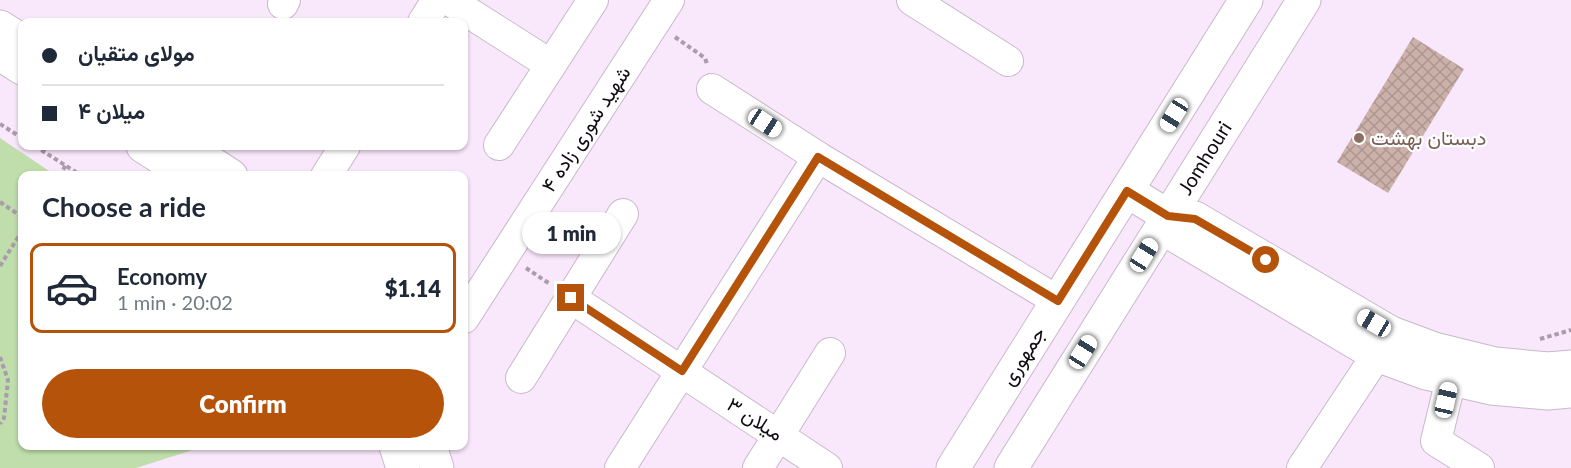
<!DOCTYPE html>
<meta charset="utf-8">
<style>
body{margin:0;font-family:Lato,Vazirmatn,sans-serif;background:#f2f2f3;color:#1f2937;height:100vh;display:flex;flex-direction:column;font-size:22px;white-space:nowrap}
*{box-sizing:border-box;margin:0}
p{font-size:20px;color:#747a83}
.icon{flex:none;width:33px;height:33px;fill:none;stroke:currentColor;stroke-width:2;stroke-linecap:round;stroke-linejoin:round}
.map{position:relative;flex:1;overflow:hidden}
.drawer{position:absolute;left:18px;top:171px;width:450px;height:279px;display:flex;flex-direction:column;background:#fff;border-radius:12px;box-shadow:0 2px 4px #0004}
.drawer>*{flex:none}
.top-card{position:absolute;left:18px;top:18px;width:450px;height:132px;border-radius:12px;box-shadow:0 2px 4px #0004;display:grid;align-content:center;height:132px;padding:0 24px;background:#fff}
.end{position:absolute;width:27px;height:27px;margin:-14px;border:8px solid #b45309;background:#fff;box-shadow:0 0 0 3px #fff}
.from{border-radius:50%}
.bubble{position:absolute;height:42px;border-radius:21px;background:#fff;box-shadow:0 2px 4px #0004;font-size:20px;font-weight:800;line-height:42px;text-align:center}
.car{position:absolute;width:18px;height:36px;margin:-18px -9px;border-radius:8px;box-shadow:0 0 4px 2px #0007;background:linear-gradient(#fff 24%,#345 0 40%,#fff 0 76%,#345 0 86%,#fff 0)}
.top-card b{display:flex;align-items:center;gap:21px;height:57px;font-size:22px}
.top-card b+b{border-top:2px solid #e0e1e3}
.top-card i{width:15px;height:15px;background:#1f2937}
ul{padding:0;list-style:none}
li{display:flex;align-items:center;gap:18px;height:90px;margin:0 12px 9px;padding:0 12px;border:3px solid #e0e1e3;border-radius:12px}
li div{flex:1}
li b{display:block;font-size:22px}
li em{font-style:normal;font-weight:800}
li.active{border-color:#b45309}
li>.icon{width:54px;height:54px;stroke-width:1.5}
h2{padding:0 24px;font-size:27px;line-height:72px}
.primary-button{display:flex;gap:12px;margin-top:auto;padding:12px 24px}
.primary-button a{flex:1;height:69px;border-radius:36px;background:#b45309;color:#fff;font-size:24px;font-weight:800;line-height:69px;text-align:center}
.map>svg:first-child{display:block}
.green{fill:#bfdeab}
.building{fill:url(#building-cross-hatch)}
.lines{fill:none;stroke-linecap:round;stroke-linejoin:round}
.minor-casing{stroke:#c9b8cb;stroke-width:32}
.tertiary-casing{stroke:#c9b8cb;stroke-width:35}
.secondary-casing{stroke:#c9b8cb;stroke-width:35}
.path{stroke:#aa9cac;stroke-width:4;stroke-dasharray:4.5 3;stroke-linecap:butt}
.minor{stroke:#fff;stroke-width:30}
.tertiary{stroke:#fff;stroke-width:33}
.secondary{stroke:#fff;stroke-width:33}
.route{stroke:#b45309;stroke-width:8}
.education-dot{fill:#8d6e63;stroke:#fff;stroke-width:2}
.labels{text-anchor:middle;stroke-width:4.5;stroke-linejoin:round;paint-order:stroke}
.street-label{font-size:20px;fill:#100a11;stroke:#fff}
.education-label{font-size:20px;fill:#785e54;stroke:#fff;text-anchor:start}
</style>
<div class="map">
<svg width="1571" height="468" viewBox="0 0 1571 468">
<defs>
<pattern id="building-cross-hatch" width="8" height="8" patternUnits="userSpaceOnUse" patternTransform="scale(1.5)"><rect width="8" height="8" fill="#ccb0aa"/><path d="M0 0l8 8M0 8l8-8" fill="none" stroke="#ae9691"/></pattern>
</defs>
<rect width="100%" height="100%" fill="#f9e7fb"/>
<polygon class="green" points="0,138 55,175 22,176 22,446 205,446 136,468 0,468"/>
<polygon class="building" points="1413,37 1464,69 1388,193 1337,162"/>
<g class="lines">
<g class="minor-casing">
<g id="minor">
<polyline points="449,0 551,65"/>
<polyline points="912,0 1008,61"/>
<polyline points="283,4 285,0"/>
<polyline points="423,22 437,0"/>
<polyline points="712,89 818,157 1058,301"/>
<polyline points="499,145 593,0"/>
<polyline points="326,176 345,146"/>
<polyline points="571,298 827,468"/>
<polyline points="464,318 669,0"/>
<polyline points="521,378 623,214"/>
<polyline points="1451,379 1436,441 1479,468"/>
<polyline points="620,468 818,157"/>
<polyline points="758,468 830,353"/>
<polyline points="1302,468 1390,335"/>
</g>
</g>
<g class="tertiary-casing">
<g id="tertiary">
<polyline points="0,27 22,41"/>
<polyline points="0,54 22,68"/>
<polyline points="143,146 190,176"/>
<polyline points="185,146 231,176"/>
<polyline points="1127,191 1168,216 1195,218 1391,333 1434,349 1495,364 1548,369 1571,367"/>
<polyline points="1168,216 1176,236 1377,355 1426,373 1491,388 1548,393 1571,391"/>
<polyline points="396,446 403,468"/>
<polyline points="430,446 437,468"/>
</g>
</g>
<g class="secondary-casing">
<g id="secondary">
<polyline points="953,468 1246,0"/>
<polyline points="1011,468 1304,0"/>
</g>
</g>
<g class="path">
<polyline points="675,37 705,58 707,64"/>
<polyline points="0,124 22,138"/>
<polyline points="35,146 82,176"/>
<polyline points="59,176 66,165"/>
<polyline points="0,202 22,217"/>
<polyline points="0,266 22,231"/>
<polyline points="526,268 550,284"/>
<polyline points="1540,339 1571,330"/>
<polyline points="0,357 8,380 4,418 0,424"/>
</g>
<use href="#minor" class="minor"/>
<use href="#tertiary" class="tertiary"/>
<use href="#secondary" class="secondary"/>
</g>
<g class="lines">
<polyline class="route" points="571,298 682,371 818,157 1058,301 1127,191 1168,216 1195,219 1266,260"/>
</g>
<circle class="education-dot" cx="1359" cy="138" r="6"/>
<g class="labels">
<g class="street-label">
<text transform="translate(586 129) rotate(-57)" y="7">شهید شوری زاده ۴</text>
<text transform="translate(1205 158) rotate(-58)" y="7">Jomhouri</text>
<text transform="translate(1023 356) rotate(-58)" y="7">جمهوری</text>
<text transform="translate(755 419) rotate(33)" y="7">میلان ۳</text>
</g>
<g class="education-label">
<text x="1371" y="145">دبستان بهشت</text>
</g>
</g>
</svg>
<i class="end from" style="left:1266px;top:260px"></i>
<i class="end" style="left:571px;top:298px"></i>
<div class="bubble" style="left:522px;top:212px;width:99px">1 min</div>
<i class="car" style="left:1174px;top:115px;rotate:212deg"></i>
<i class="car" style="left:765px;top:123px;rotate:123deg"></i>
<i class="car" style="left:1144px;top:255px;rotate:32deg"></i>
<i class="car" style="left:1374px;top:323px;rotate:300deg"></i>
<i class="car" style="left:1083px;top:352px;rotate:32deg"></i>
<i class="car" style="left:1446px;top:400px;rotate:13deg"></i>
<div class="top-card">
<b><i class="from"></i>مولای متقیان</b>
<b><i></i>میلان ۴</b>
</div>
<section class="drawer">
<h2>Choose a ride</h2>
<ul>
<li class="active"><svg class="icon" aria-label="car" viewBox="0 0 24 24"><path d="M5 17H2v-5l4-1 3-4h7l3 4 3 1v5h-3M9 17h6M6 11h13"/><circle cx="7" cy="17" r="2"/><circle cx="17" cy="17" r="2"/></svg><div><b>Economy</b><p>1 min · 20:02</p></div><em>$1.14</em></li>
</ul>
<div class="primary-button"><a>Confirm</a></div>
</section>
</div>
